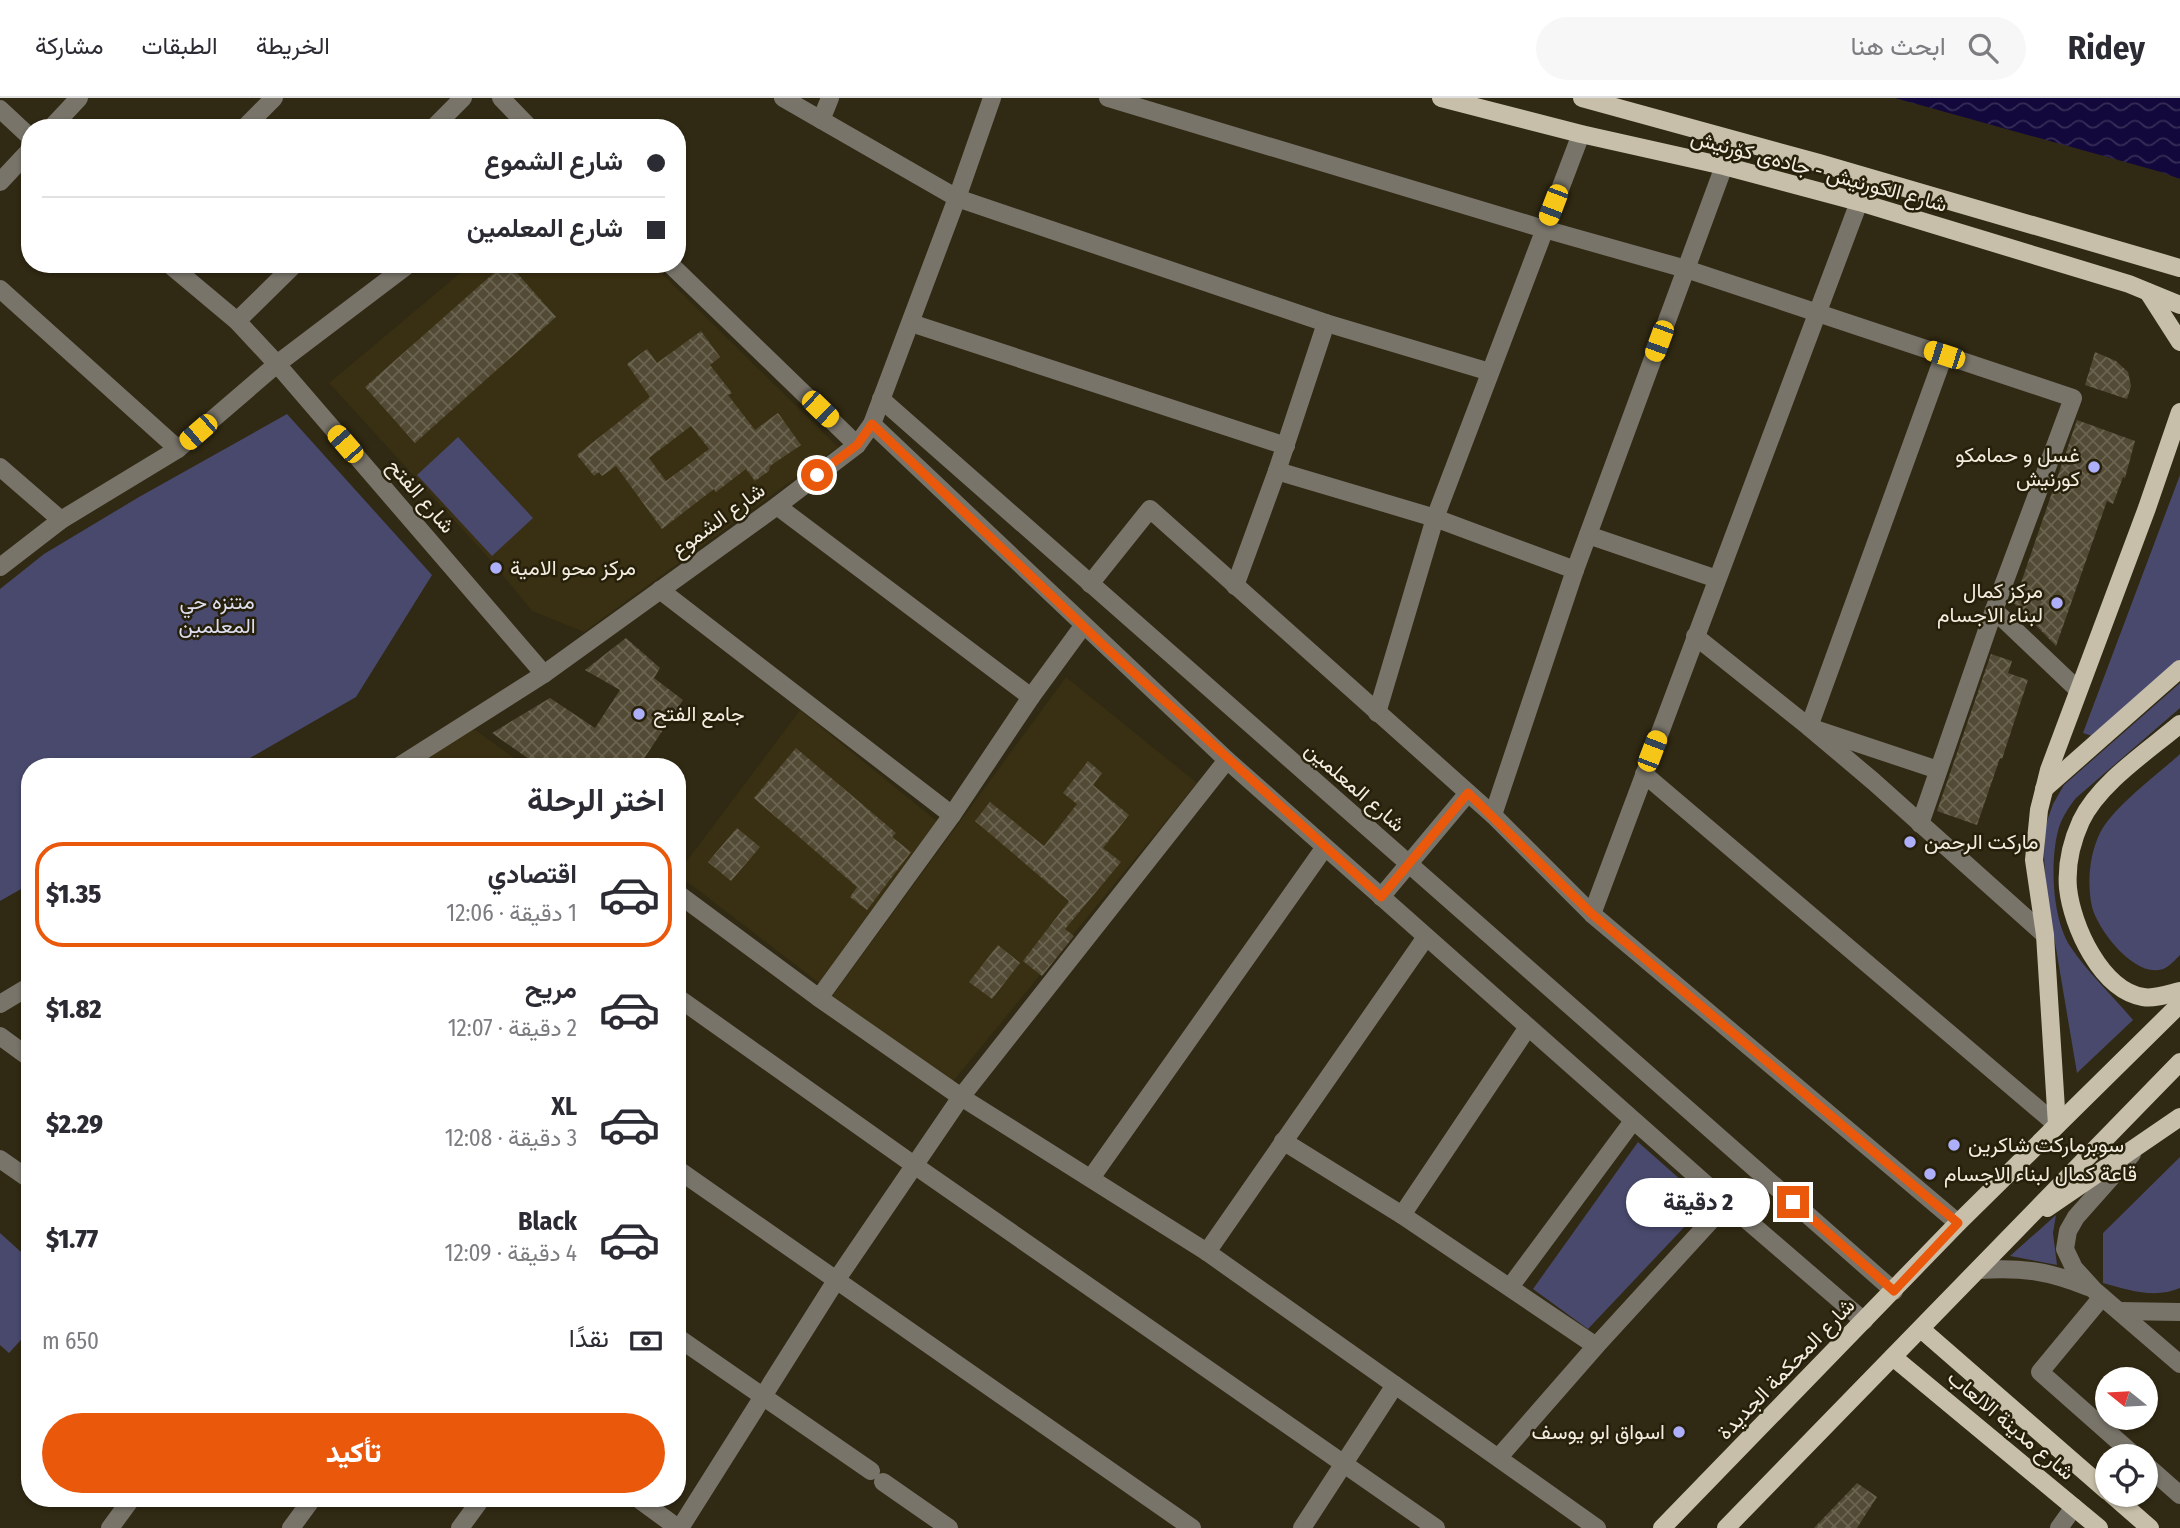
<!DOCTYPE html>
<html lang="ar">
<meta charset="utf-8">
<style>
body{margin:0;font-family:"Fira Sans Condensed",Vazirmatn,sans-serif;background:#f7f7f7;color:#2b2b33;direction:rtl;height:100vh;display:flex;flex-direction:column;font-size:26px;white-space:nowrap}
*{box-sizing:border-box;margin:0}
p{font-size:23px;color:#7c7c81}
.icon{flex:none;width:38px;height:38px;fill:none;stroke:currentColor;stroke-width:2;stroke-linecap:round;stroke-linejoin:round}
.map{position:relative;flex:1;overflow:hidden;direction:ltr}
.drawer{position:absolute;left:21px;top:660px;width:665px;height:749px;display:flex;flex-direction:column;background:#fff;border-radius:28px;box-shadow:0 2px 5px #0004;direction:rtl}
.drawer>*{flex:none}
.banner{position:absolute;left:21px;top:21px;width:665px;height:154px;border-radius:28px;box-shadow:0 2px 5px #0004;direction:rtl;display:grid;align-content:center;height:154px;padding:0 21px;background:#fff}
.needle{width:46px;rotate:288deg}
.tools{position:absolute;left:2095px;top:1269px;display:grid;gap:14px}
.tools a{display:grid;place-items:center;width:63px;height:63px;border-radius:50%;background:#fff;box-shadow:0 2px 5px #0004;font-size:35px}
.end{position:absolute;width:32px;height:32px;margin:-16px;border:9px solid #ea580c;background:#fff;box-shadow:0 0 0 4px #fff}
.from{border-radius:50%}
.bubble{position:absolute;height:49px;border-radius:24px;background:#fff;box-shadow:0 2px 5px #0004;font-size:23px;font-weight:800;line-height:49px;text-align:center;direction:rtl}
.car{position:absolute;width:21px;height:42px;margin:-21px -10px;border-radius:9px;box-shadow:0 0 5px 2px #0007;background:linear-gradient(#f5c518 24%,#345 0 40%,#f5c518 0 76%,#345 0 86%,#f5c518 0)}
.banner b{display:flex;align-items:center;gap:24px;height:66px;font-size:26px}
.banner b+b{border-top:2px solid #e1e1e2}
.banner i{width:18px;height:18px;background:#2b2b33}
ul{padding:0;list-style:none}
li{display:flex;align-items:center;gap:21px;height:105px;margin:0 14px 10px;padding:0 7px;border:4px solid transparent;border-radius:28px}
li div{flex:1}
li b{display:block;font-size:26px}
li em{font-style:normal;font-weight:800}
li.current{border-color:#ea580c}
li>.icon{width:63px;height:63px;stroke-width:1.5}
h2{padding:0 21px;font-size:32px;line-height:84px}
.pay{display:flex;align-items:center;gap:18px;height:77px;padding:0 21px;font-size:26px}
.pay p{margin-inline-start:auto}
.primary-button{display:flex;gap:14px;margin-top:auto;padding:14px 21px}
.primary-button a{flex:1;height:80px;border-radius:42px;background:#ea580c;color:#fff;font-size:28px;font-weight:800;line-height:80px;text-align:center}
header{display:flex;align-items:center;gap:42px;box-sizing:border-box;height:98px;padding:0 35px;background:#fff;border-bottom:2px solid #e1e1e2}
header strong{font-size:33px}
nav{display:flex;gap:38px;margin-inline-start:auto;font-size:24px}
.search{width:490px;height:63px;background:#f7f7f7;display:flex;align-items:center;gap:18px;box-sizing:border-box;padding:0 24px;border-radius:38px;color:#7c7c81;font-size:26px}
.map>svg:first-child{display:block}
.built{fill:#392f12}
.green{fill:#48496c}
.water{fill:url(#water-waves)}
.building{fill:url(#building-cross-hatch);fill-rule:evenodd}
.lines{fill:none;stroke-linecap:round;stroke-linejoin:round}
.minor{stroke:#78746a;stroke-width:18}
.major{stroke:#c7bfa9;stroke-width:18}
.route{stroke:#ea580c;stroke-width:9}
.poi-dot{fill:#adaffb;stroke:#261f09;stroke-width:2.5}
.labels{text-anchor:middle;stroke-width:5;stroke-linejoin:round;paint-order:stroke}
.street-label{font-size:21px;fill:#f2ede0;stroke:#261f09}
.poi-label{font-size:21px;fill:#f2ede0;stroke:#261f09;text-anchor:start}
.park-label{font-size:21px;fill:#dcddef;stroke:#261f09}
</style>
<header>
<strong>Ridey</strong>
<div class="search"><svg class="icon" aria-label="search" viewBox="0 0 24 24"><circle cx="10" cy="10" r="6"/><path d="M15 15l6 6"/></svg>ابحث هنا</div>
<nav><a>الخريطة</a><a>الطبقات</a><a>مشاركة</a></nav>
</header>
<div class="map">
<svg width="2180" height="1430" viewBox="0 0 2180 1430">
<defs>
<pattern id="water-waves" width="16" height="10" patternUnits="userSpaceOnUse" patternTransform="scale(1.75)"><rect width="16" height="10" fill="#12083b"/><path d="M0 5q4-4 8 0t8 0" fill="none" stroke="#352c57"/></pattern>
<pattern id="building-cross-hatch" width="8" height="8" patternUnits="userSpaceOnUse" patternTransform="scale(1.75)"><rect width="8" height="8" fill="#524a34"/><path d="M0 0l8 8M0 8l8-8" fill="none" stroke="#6b6451"/></pattern>
</defs>
<rect width="100%" height="100%" fill="#302913"/>
<g class="built">
<polygon points="471,166 652,166 838,349 584,534 532,513 493,465 329,285"/>
<polygon points="1066,579 1197,685 951,986 832,898"/>
<polygon points="800,612 938,724 819,885 677,776"/>
<polygon points="474,631 525,668 413,668"/>
</g>
<g class="green">
<polygon points="287,316 432,477 356,599 236,668 30,668 30,786 0,803 0,491 44,456 139,399"/>
<polygon points="458,339 533,420 492,458 417,377"/>
<polygon points="2180,377 2180,562 2092,638 2083,635"/>
<path d="M2180,585V610L2076,700C2068,710 2061,721 2058,733C2050,764 2052,820 2070,848C2088,875 2112,897 2133,922L2077,975L2046,791L2044,759L2045,729L2053,706L2064,687Z"/>
<path d="M2180,656V857C2176,861 2169,869 2163,871C2135,881 2098,832 2092,809C2087,786 2089,757 2100,735C2113,709 2157,677 2180,656Z"/>
<polygon points="1638,1044 1707,1105 1588,1231 1533,1191"/>
<path d="M2180,1059V1190C2155,1201 2128,1192 2103,1185V1135Z"/>
<polygon points="2056,1117 2053,1135 2057,1167 2010,1158"/>
<polygon points="0,1135 30,1162 30,1232 9,1255 0,1247"/>
</g>
<polygon class="water" points="1895,0 2180,0 2180,81 2161,74"/>
<g class="building">
<polygon points="504,166 509,166 556,219 415,345 365,289"/>
<path d="M701,233L720,259L710,267L732,295L728,297L755,332L778,315L801,347L770,368L769,373L755,383L746,371L716,394L714,391L662,431L616,368L602,378L599,374L594,378L577,357L650,299L627,266L647,251L657,265ZM691,328L709,351L666,383L649,360Z"/>
<polygon points="2095,254 2116,263 2128,274 2131,288 2127,301 2085,287"/>
<polygon points="2077,322 2135,343 2125,380 2123,379 2113,406 2107,403 2056,548 2014,505"/>
<polygon points="626,540 660,570 654,580 683,602 639,668 539,668 492,635 550,600 595,630 620,592 585,572"/>
<polygon points="1991,556 2012,563 2008,575 2028,582 2002,661 2000,660 1977,727 1937,713"/>
<polygon points="796,650 896,735 892,739 911,754 867,812 850,799 857,789 754,700"/>
<polygon points="1088,663 1102,675 1093,687 1129,717 1103,750 1121,764 1065,831 1074,838 1042,878 1023,863 1069,803 975,723 990,704 1044,748 1077,706 1063,695"/>
<polygon points="737,730 760,749 731,783 708,764"/>
<polygon points="998,847 1020,865 992,901 969,884"/>
<polygon points="1857,1385 1877,1399 1857,1430 1814,1430"/>
</g>
<g class="lines">
<g class="minor">
<polyline points="501,0 530,30"/>
<polyline points="783,0 957,100 1326,225 1490,274"/>
<polyline points="1108,0 1544,131 1686,171 2073,300 1994,512 1920,726"/>
<polyline points="0,11 30,39"/>
<polyline points="821,22 830,0"/>
<polyline points="51,30 79,0"/>
<polyline points="244,30 274,0"/>
<polyline points="433,30 463,0"/>
<polyline points="0,84 30,52"/>
<polyline points="169,166 237,223 277,266 544,576"/>
<polyline points="670,166 857,347"/>
<polyline points="0,191 178,351"/>
<polyline points="237,223 295,166"/>
<polyline points="911,225 1286,348"/>
<polyline points="881,301 1894,1193"/>
<polyline points="872,326 1227,662 1727,1105 1864,1223"/>
<polyline points="0,369 61,422"/>
<polyline points="1277,373 1435,420 1575,472"/>
<polyline points="777,408 1031,599"/>
<polyline points="1588,437 1717,481"/>
<polyline points="0,469 61,422 178,351 277,266 409,166"/>
<polyline points="1090,486 1150,411 1493,717 1592,816 1958,1125"/>
<polyline points="1235,488 1277,373 1326,225"/>
<polyline points="660,492 952,717"/>
<polyline points="1994,512 2077,591"/>
<polyline points="1695,538 1809,629 1873,683 2045,837"/>
<polyline points="1377,615 1435,420 1581,36"/>
<polyline points="399,668 544,576 777,408 857,347 872,326 957,100 992,0"/>
<polyline points="1938,672 1809,629 1944,257"/>
<polyline points="1644,676 2057,1027"/>
<polyline points="1493,717 1575,472 1724,68"/>
<polyline points="677,795 819,900 961,999 1207,1154 1597,1430"/>
<polyline points="1381,799 1468,695"/>
<polyline points="1592,816 1859,104"/>
<polyline points="677,899 914,1067 1436,1430"/>
<polyline points="819,900 952,717 1031,599 1083,528"/>
<polyline points="0,906 30,888"/>
<polyline points="0,938 30,960"/>
<polyline points="1283,1043 1402,1117 1596,1248"/>
<polyline points="2132,1056 2076,1119 2068,1133 2065,1151 2074,1170 2094,1192 2180,1266"/>
<polyline points="0,1061 30,1082"/>
<polyline points="677,1071 1192,1430"/>
<polyline points="1091,1080 1325,749"/>
<polyline points="1402,1117 1528,929"/>
<polyline points="1207,1154 1426,839"/>
<path d="M1979,1172C2021,1169 2049,1173 2088,1189"/>
<polyline points="1510,1189 1633,1023"/>
<polyline points="2102,1199 2040,1274 2135,1358"/>
<polyline points="2119,1213 2180,1214"/>
<polyline points="677,1239 871,1373"/>
<polyline points="1499,1359 1596,1248 1727,1105"/>
<polyline points="2146,1367 2180,1397"/>
<polyline points="883,1384 949,1430"/>
<polyline points="637,1400 678,1430"/>
<polyline points="110,1430 132,1400"/>
<polyline points="291,1430 313,1400"/>
<polyline points="460,1430 482,1400"/>
<polyline points="680,1430 837,1181 961,999 1227,662"/>
<polyline points="1302,1430 1395,1287"/>
<polyline points="2059,1430 2074,1409"/>
</g>
<g class="major">
<polyline points="1441,0 1581,36 1724,68 1859,104 2129,186 2180,207"/>
<polyline points="1582,0 1819,65 2180,170"/>
<polyline points="2148,194 2180,244"/>
<path d="M2180,626C2148,653 2099,685 2081,723C2071,745 2066,766 2068,790C2072,828 2101,892 2143,899C2155,901 2168,896 2180,893"/>
<polyline points="2044,691 2180,571"/>
<polyline points="2057,1027 2045,837 2034,762 2039,712 2049,672 2147,410 2180,314"/>
<polyline points="2047,1110 2180,1019"/>
<polyline points="1921,1231 2107,1393"/>
<polyline points="1893,1259 2099,1430"/>
<polyline points="2111,1396 2150,1430"/>
<polyline points="1662,1430 1958,1125 2180,906"/>
<polyline points="1726,1430 2180,964"/>
</g>
</g>
<g class="lines">
<polyline class="route" points="817,377 857,347 872,326 1101,545 1381,799 1468,695 1592,816 1958,1125 1894,1193 1793,1104"/>
</g>
<g class="poi-dot">
<circle cx="2094" cy="369" r="7"/>
<circle cx="496" cy="470" r="7"/>
<circle cx="2057" cy="505" r="7"/>
<circle cx="639" cy="616" r="7"/>
<circle cx="1910" cy="744" r="7"/>
<circle cx="1954" cy="1047" r="7"/>
<circle cx="1930" cy="1076" r="7"/>
<circle cx="1679" cy="1334" r="7"/>
</g>
<g class="labels">
<g class="street-label">
<text transform="translate(1819 73) rotate(15)" y="7">شارع الكورنيش - جادەی کۆرنیش</text>
<text transform="translate(421 398) rotate(49)" y="7">شارع الفتح</text>
<text transform="translate(718 422) rotate(-36)" y="7">شارع الشموع</text>
<text transform="translate(1355 689) rotate(41)" y="7">شارع المعلمين</text>
<text transform="translate(1786 1271) rotate(-46)" y="7">شارع المحكمة الجديدة</text>
<text transform="translate(2011 1327) rotate(40)" y="7">شارع مدينة الالعاب</text>
</g>
<g class="poi-label">
<text x="2080" y="364" text-anchor="end">غسل و حمامكو<tspan x="2080" dy="24">كورنيش</tspan></text>
<text x="510" y="477">مركز محو الامية</text>
<text x="2043" y="500" text-anchor="end">مركز كمال<tspan x="2043" dy="24">لبناء الاجسام</tspan></text>
<text x="653" y="623">جامع الفتح</text>
<text x="1924" y="751">ماركت الرحمن</text>
<text x="1968" y="1054">سوبرماركت شاكرين</text>
<text x="1944" y="1083">قاعة كمال لبناء الاجسام</text>
<text x="1665" y="1341" text-anchor="end">اسواق ابو يوسف</text>
</g>
<g class="park-label">
<text x="217" y="511">متنزه حي<tspan x="217" dy="24">المعلمين</tspan></text>
</g>
</g>
</svg>
<div class="tools">
<a><svg class="needle" viewBox="-14 -14 28 28"><path d="M0-13l5 13h-10z" fill="#e53935"/><path d="M0 13l5-13h-10z" fill="#7c7c81"/></svg></a>
<a><svg class="icon" aria-label="locate" viewBox="0 0 24 24"><circle cx="12" cy="12" r="6"/><path d="M12 2v4M12 18v4M2 12h4M18 12h4"/></svg></a>
</div>
<i class="end from" style="left:817px;top:377px"></i>
<i class="end" style="left:1793px;top:1104px"></i>
<div class="bubble" style="left:1626px;top:1080px;width:144px">2 دقيقة</div>
<i class="car" style="left:1553px;top:107px;rotate:201deg"></i>
<i class="car" style="left:1659px;top:243px;rotate:200deg"></i>
<i class="car" style="left:1944px;top:257px;rotate:288deg"></i>
<i class="car" style="left:820px;top:311px;rotate:134deg"></i>
<i class="car" style="left:198px;top:334px;rotate:229deg"></i>
<i class="car" style="left:345px;top:346px;rotate:319deg"></i>
<i class="car" style="left:1652px;top:653px;rotate:21deg"></i>
<div class="banner">
<b><i class="from"></i>شارع الشموع</b>
<b><i></i>شارع المعلمين</b>
</div>
<section class="drawer">
<h2>اختر الرحلة</h2>
<ul>
<li class="current"><svg class="icon" aria-label="car" viewBox="0 0 24 24"><path d="M5 17H2v-5l4-1 3-4h7l3 4 3 1v5h-3M9 17h6M6 11h13"/><circle cx="7" cy="17" r="2"/><circle cx="17" cy="17" r="2"/></svg><div><b>اقتصادي</b><p>1 دقيقة · 12:06</p></div><em>$1.35</em></li>
<li><svg class="icon" aria-label="car" viewBox="0 0 24 24"><path d="M5 17H2v-5l4-1 3-4h7l3 4 3 1v5h-3M9 17h6M6 11h13"/><circle cx="7" cy="17" r="2"/><circle cx="17" cy="17" r="2"/></svg><div><b>مريح</b><p>2 دقيقة · 12:07</p></div><em>$1.82</em></li>
<li><svg class="icon" aria-label="car" viewBox="0 0 24 24"><path d="M5 17H2v-5l4-1 3-4h7l3 4 3 1v5h-3M9 17h6M6 11h13"/><circle cx="7" cy="17" r="2"/><circle cx="17" cy="17" r="2"/></svg><div><b>XL</b><p>3 دقيقة · 12:08</p></div><em>$2.29</em></li>
<li><svg class="icon" aria-label="car" viewBox="0 0 24 24"><path d="M5 17H2v-5l4-1 3-4h7l3 4 3 1v5h-3M9 17h6M6 11h13"/><circle cx="7" cy="17" r="2"/><circle cx="17" cy="17" r="2"/></svg><div><b>Black</b><p>4 دقيقة · 12:09</p></div><em>$1.77</em></li>
</ul>
<div class="pay"><svg class="icon" aria-label="cash" viewBox="0 0 24 24"><path d="M3 7h18v10H3z"/><circle cx="12" cy="12" r="2"/></svg>نقدًا<p>650 m</p></div>
<div class="primary-button"><a>تأكيد</a></div>
</section>
</div>
